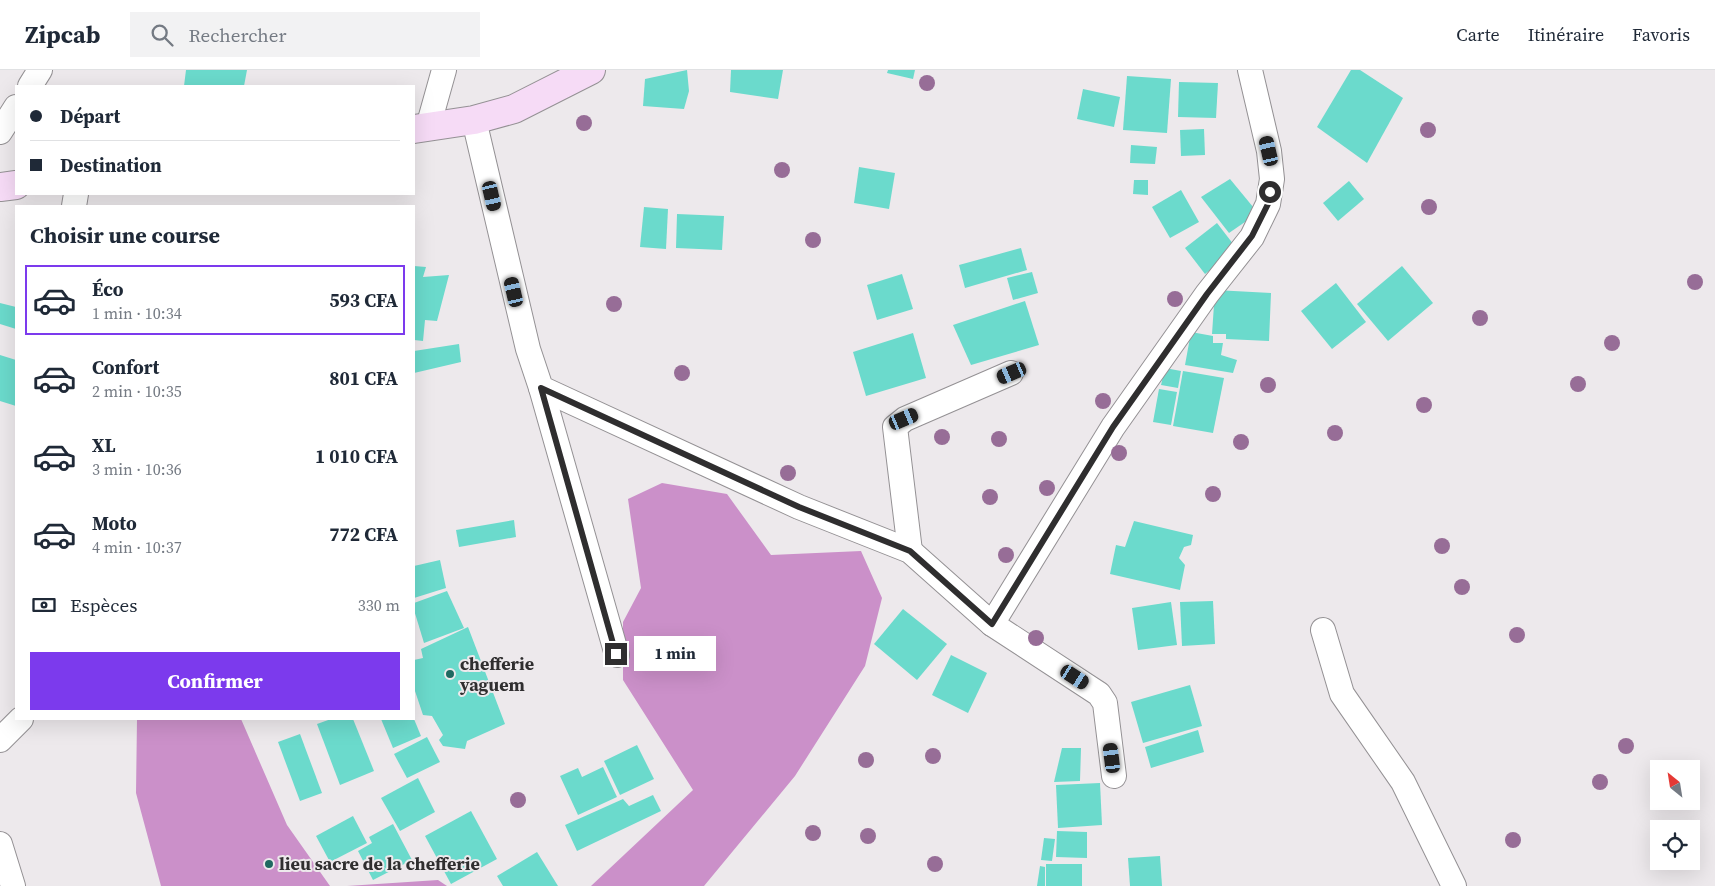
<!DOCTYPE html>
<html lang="fr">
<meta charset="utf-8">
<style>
body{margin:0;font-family:"Source Serif 4",serif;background:#f2f2f3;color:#1f2937;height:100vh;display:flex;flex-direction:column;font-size:19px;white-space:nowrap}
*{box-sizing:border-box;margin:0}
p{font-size:16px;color:#747a83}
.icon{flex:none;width:28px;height:28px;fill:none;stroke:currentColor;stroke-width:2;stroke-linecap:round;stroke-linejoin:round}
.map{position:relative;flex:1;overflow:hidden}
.details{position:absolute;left:15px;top:135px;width:400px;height:515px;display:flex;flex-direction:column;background:#fff;border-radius:0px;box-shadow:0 5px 20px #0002}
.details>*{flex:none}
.guide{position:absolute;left:15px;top:15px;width:400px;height:110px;border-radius:0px;box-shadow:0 5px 20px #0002;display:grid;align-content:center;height:110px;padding:0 15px;background:#fff}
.needle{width:32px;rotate:330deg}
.controls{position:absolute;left:1650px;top:690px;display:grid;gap:10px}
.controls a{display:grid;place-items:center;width:50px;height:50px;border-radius:0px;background:#fff;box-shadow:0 5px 20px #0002;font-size:25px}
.end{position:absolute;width:22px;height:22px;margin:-11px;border:6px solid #2f2e2f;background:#fff;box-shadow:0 0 0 2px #fff}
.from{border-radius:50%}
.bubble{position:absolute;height:35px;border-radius:0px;background:#fff;box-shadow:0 5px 20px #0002;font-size:16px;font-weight:700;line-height:35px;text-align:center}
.car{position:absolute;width:15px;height:30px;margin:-15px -8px;border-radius:6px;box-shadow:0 0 4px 1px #0007;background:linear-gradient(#222 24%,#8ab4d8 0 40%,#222 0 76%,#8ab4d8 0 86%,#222 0)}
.guide b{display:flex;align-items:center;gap:18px;height:48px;font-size:19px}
.guide b+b{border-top:1px solid #e0e1e3}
.guide i{width:12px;height:12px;background:#1f2937}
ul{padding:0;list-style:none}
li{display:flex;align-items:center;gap:15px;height:70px;margin:0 10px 8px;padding:0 5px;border:2px solid transparent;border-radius:0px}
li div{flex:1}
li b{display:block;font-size:19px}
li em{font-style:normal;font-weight:700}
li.current{border-color:#7c3aed}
li>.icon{width:45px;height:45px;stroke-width:1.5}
h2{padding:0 15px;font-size:22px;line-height:60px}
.pay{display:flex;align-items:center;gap:12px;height:55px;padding:0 15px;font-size:19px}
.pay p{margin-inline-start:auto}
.button{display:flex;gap:10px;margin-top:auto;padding:10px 15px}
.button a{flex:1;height:58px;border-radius:0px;background:#7c3aed;color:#fff;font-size:20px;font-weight:700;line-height:58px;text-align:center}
header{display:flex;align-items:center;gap:30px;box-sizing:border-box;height:70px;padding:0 25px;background:#fff;border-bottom:1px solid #e0e1e3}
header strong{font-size:24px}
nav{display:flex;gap:28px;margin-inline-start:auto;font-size:18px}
.search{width:350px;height:45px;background:#f2f2f3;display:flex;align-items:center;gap:12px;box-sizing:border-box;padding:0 18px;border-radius:0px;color:#747a83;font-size:19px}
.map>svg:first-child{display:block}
.forest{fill:#cb90c9}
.building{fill:#6bdacc}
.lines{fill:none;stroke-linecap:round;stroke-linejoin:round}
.street-casing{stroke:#949194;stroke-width:26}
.secondary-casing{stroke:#949194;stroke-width:30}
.street{stroke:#fff;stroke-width:24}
.secondary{stroke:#f6dbf6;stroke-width:28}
.tree{fill:#976d97}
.route{stroke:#2f2e2f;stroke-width:6}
.poi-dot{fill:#1f6961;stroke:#ede9ec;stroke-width:2}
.labels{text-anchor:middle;stroke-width:4;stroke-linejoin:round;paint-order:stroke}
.poi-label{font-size:18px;font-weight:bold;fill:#2f2e2f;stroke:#ede9ec;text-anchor:start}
</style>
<header>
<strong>Zipcab</strong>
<div class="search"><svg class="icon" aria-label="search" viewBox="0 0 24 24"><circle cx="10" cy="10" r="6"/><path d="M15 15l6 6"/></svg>Rechercher</div>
<nav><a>Carte</a><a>Itinéraire</a><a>Favoris</a></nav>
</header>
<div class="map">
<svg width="1715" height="816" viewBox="0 0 1715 816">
<rect width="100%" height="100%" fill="#ede9ec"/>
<g class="forest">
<polygon points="662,413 727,424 771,485 861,481 882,528 865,596 795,706 704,816 591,816 693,720 623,610 623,552 641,518 628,429"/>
<polygon points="137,649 241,649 287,755 330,816 161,816 136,723"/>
<polygon points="438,810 447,816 347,816"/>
</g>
<g class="building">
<polygon points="186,0 247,0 244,16 184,16"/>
<polygon points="687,0 689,21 684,39 643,36 645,9"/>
<polygon points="731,0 783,0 778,29 730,22"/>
<polygon points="888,0 915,0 913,9 887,3"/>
<polygon points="1351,0 1360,0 1403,28 1367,93 1317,57"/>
<polygon points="1127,6 1171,9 1167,63 1123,60"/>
<polygon points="1179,12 1218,13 1216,48 1178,47"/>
<polygon points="1083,19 1120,27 1114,57 1077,49"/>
<polygon points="1204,59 1205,85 1181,86 1180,60"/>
<polygon points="1131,75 1157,77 1155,94 1130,93"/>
<polygon points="859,97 895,103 889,139 854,133"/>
<polygon points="1230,109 1258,143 1229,163 1201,127"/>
<polygon points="1134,110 1148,110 1148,125 1133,124"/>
<polygon points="1349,111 1364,129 1338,151 1323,133"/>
<polygon points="1181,120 1199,152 1170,168 1152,137"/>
<polygon points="644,137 668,139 666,179 640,177"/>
<polygon points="677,144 724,146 722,180 676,178"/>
<polygon points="1217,153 1237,179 1205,204 1185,178"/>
<polygon points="1021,178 1027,200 965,218 959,195"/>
<polygon points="414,196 426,197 423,207 449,205 437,251 425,250 423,271 414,270"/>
<polygon points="1402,196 1433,233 1388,271 1357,234"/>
<polygon points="1032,202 1038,223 1013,230 1007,208"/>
<polygon points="902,204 913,239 877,250 867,215"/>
<polygon points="1336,213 1366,252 1332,279 1301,241"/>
<polygon points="1215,220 1271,223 1269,271 1226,269 1226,264 1212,264"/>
<polygon points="1025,231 1039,275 971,295 953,255"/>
<polygon points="0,233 16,237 16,259 0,254"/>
<polygon points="1191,262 1213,266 1213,273 1223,273 1221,285 1237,290 1233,303 1185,295"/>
<polygon points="913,263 926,308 866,326 853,282"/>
<polygon points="459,274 461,292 414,303 414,281"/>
<polygon points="0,285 16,290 16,336 0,331"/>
<polygon points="1165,298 1181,301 1178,318 1161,315"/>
<polygon points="1183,301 1224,308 1213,363 1173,356"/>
<polygon points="1159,319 1177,322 1171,355 1153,352"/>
<polygon points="514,450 516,467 459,477 456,460"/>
<polygon points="1134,451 1193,465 1191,475 1184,477 1179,488 1185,495 1180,520 1110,504 1116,475 1125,477"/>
<polygon points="440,490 446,518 414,528 414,496"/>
<polygon points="447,521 464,558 424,573 414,540 414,533"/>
<polygon points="1213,531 1215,574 1182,576 1180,532"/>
<polygon points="1171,532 1177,575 1138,580 1132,538"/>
<polygon points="903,539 947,574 917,610 874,574"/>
<polygon points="468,557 505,654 467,671 465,679 443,676 439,670 443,665 432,646 423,645 414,618 414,590 423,588 421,579"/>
<polygon points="951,585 987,603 968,643 932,625"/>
<polygon points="1190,615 1202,656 1143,673 1131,632"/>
<polygon points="331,649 353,649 374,701 340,715 317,654"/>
<polygon points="381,649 414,649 421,666 393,678"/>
<polygon points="1198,660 1204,682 1151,698 1145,677"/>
<polygon points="300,664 322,723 300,731 278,672"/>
<polygon points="427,667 440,692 407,708 394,684"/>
<polygon points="637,675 654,709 620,725 604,691"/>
<polygon points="1062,678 1081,678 1080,711 1054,712"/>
<polygon points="603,697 617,727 578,745 560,706 578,698 582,707"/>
<polygon points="418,708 435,742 400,761 381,728"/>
<polygon points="1100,713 1102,755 1058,758 1056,715"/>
<polygon points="653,725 661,741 577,781 565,755 623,729 629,736"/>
<polygon points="471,741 497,789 451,814 425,766"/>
<polygon points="353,746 367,773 330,792 316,766"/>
<polygon points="393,754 412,790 373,810 358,781 372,773 369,767"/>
<polygon points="1057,761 1087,762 1087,788 1056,787"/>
<polygon points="1044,768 1055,769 1052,791 1041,790"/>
<polygon points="537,782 558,816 503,816 497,806"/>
<polygon points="1160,786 1162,816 1130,816 1128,788"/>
<rect x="1046" y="794" width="36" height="22"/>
<polygon points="1040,796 1045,797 1045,816 1037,816"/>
</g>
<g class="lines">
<g class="street-casing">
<g id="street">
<polyline points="30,16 40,0"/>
<polyline points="474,50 528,279 541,318 799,437 910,481 992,554"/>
<polyline points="428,57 444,0"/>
<polyline points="0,62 16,37"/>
<polyline points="74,136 76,124"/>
<polyline points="541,318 617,585"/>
<polyline points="910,481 895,357 905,349 1011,303"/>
<polyline points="1323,560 1342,624 1403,712 1454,816"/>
<polyline points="0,670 21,649"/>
<polyline points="1114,706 1105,633 1099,624 992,554 1113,357 1207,224 1252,167 1268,134 1272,109 1269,81 1250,0"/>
<polyline points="0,774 13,816"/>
</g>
</g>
<g class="secondary-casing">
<g id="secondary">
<polyline points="414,59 474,50 514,39 591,0"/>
<polyline points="0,117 16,115"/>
</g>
</g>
<use href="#street" class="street"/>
<use href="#secondary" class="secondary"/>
</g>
<g class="tree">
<circle cx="927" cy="13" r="8"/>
<circle cx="584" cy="53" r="8"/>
<circle cx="1428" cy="60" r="8"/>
<circle cx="782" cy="100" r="8"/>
<circle cx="1429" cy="137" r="8"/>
<circle cx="813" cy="170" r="8"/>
<circle cx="1695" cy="212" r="8"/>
<circle cx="1175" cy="229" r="8"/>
<circle cx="614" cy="234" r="8"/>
<circle cx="1480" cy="248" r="8"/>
<circle cx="1612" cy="273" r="8"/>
<circle cx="682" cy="303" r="8"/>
<circle cx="1578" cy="314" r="8"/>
<circle cx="1268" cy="315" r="8"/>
<circle cx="1103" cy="331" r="8"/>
<circle cx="1424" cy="335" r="8"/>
<circle cx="1335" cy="363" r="8"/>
<circle cx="942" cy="367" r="8"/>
<circle cx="999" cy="369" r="8"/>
<circle cx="1241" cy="372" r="8"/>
<circle cx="1119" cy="383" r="8"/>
<circle cx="788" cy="403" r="8"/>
<circle cx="1047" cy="418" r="8"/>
<circle cx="1213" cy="424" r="8"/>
<circle cx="990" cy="427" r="8"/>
<circle cx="1442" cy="476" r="8"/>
<circle cx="1006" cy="485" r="8"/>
<circle cx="1462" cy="517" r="8"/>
<circle cx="1517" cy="565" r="8"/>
<circle cx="1036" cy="568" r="8"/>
<circle cx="1626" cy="676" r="8"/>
<circle cx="933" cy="686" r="8"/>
<circle cx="866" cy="690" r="8"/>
<circle cx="1600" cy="712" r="8"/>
<circle cx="518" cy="730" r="8"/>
<circle cx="813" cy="763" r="8"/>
<circle cx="868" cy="766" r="8"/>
<circle cx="1513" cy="770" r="8"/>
<circle cx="935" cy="794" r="8"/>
</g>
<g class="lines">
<polyline class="route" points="616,584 541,318 799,437 910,481 992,554 1113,357 1207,224 1252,166 1268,134 1270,122"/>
</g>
<g class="poi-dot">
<circle cx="450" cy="604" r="5"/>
<circle cx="269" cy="794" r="5"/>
</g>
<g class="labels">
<g class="poi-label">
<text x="460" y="600">chefferie<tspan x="460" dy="21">yaguem</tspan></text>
<text x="279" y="800">lieu sacre de la chefferie</text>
</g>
</g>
</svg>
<div class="controls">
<a><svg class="needle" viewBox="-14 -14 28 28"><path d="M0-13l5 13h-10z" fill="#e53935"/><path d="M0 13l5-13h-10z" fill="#747a83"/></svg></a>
<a><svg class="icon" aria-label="locate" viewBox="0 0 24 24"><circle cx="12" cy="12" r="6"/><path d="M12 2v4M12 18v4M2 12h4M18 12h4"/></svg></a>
</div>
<i class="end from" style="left:1270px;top:122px"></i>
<i class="end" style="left:616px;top:584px"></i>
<div class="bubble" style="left:634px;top:566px;width:82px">1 min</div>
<i class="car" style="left:1269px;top:81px;rotate:347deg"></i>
<i class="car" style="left:492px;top:126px;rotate:167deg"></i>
<i class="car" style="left:514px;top:222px;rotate:347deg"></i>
<i class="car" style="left:1012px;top:303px;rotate:247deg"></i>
<i class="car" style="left:904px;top:349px;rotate:67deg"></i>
<i class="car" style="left:1075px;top:607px;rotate:123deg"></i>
<i class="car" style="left:1112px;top:688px;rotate:353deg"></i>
<div class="guide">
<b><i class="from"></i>Départ</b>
<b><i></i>Destination</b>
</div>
<section class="details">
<h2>Choisir une course</h2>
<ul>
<li class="current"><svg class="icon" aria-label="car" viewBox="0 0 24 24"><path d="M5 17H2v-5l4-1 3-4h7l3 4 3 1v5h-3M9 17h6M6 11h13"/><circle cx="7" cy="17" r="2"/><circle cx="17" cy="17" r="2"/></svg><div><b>Éco</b><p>1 min · 10:34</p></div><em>593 CFA</em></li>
<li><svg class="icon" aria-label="car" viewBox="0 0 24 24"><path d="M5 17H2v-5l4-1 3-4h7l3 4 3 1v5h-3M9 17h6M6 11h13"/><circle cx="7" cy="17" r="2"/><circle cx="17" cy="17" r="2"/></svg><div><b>Confort</b><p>2 min · 10:35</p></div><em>801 CFA</em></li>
<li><svg class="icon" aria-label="car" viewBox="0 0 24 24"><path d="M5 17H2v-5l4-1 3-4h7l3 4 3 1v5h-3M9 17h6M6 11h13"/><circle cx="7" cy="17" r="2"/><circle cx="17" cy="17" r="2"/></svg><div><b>XL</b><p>3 min · 10:36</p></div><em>1 010 CFA</em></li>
<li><svg class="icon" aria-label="car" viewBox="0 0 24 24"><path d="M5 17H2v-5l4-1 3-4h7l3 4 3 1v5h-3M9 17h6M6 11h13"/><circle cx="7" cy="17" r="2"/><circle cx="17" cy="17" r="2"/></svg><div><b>Moto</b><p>4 min · 10:37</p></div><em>772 CFA</em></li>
</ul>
<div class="pay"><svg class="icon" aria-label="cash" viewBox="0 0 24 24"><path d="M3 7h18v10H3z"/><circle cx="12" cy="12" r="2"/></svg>Espèces<p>330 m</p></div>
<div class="button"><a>Confirmer</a></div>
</section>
</div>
